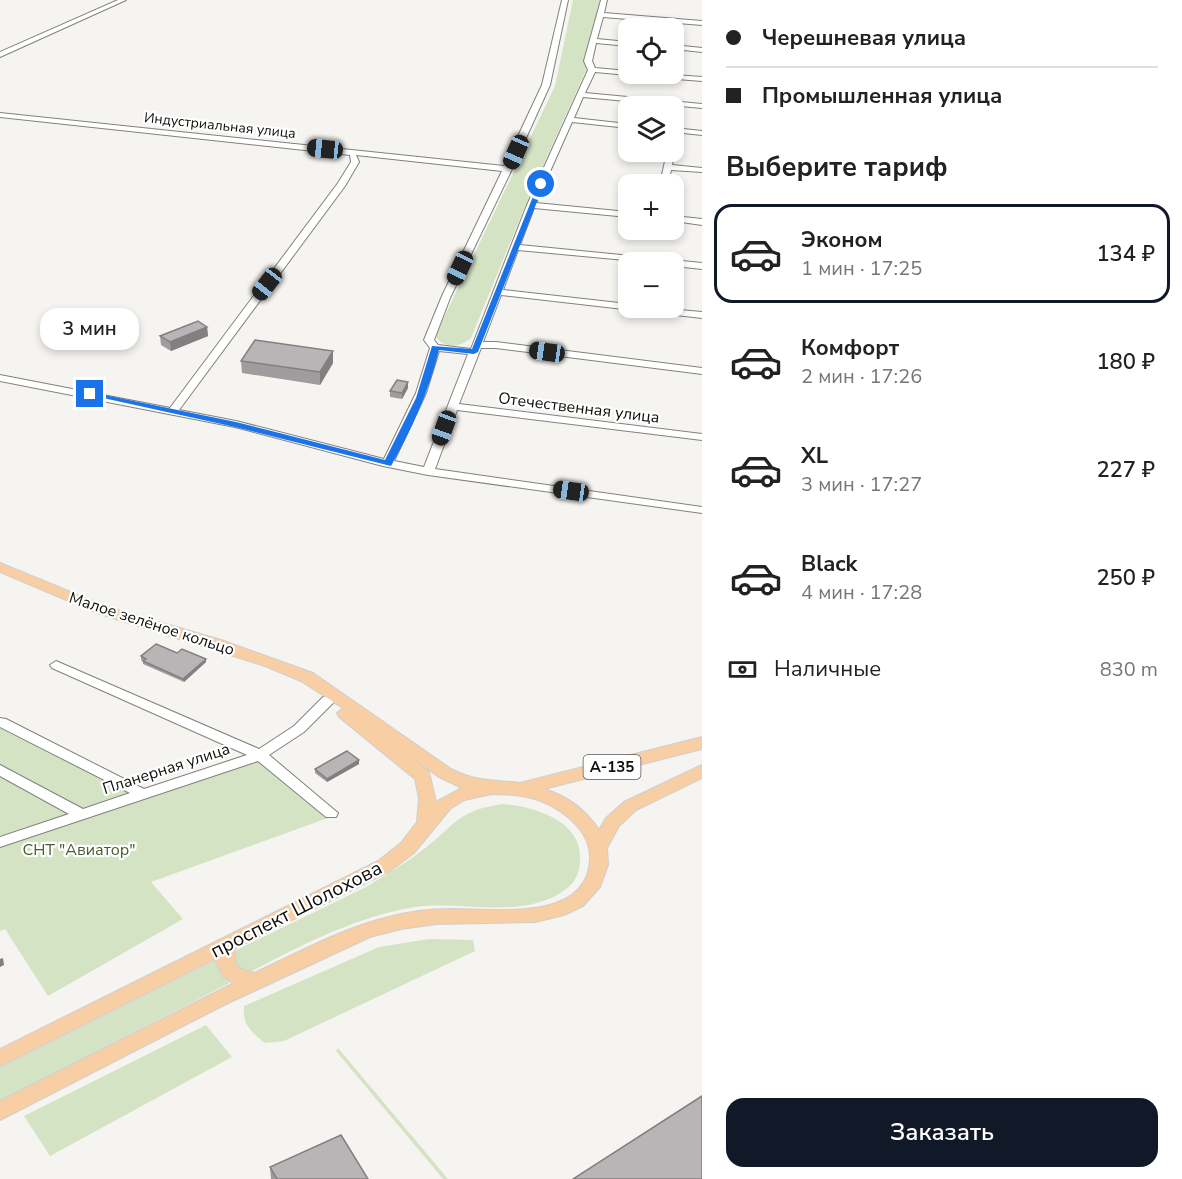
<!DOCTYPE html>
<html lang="ru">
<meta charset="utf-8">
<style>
body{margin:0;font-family:"Nunito Sans",sans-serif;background:#f6f6f6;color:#222;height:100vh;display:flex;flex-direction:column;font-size:22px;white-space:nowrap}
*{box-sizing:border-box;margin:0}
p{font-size:20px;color:#767676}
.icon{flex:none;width:33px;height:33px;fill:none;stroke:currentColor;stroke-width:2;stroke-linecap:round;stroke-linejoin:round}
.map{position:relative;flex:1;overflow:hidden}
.drawer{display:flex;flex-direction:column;background:#fff;width:480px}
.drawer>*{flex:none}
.banner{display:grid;align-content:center;height:132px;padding:0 24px;background:#fff}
.buttons{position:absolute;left:618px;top:18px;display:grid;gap:12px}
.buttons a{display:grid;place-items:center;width:66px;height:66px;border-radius:12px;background:#fff;box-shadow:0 3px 9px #0003;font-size:30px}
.end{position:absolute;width:27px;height:27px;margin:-14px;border:8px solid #1a73e8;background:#fff;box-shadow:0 0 0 3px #fff}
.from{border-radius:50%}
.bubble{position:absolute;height:42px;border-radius:18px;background:#fff;box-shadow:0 3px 9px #0003;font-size:20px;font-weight:600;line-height:42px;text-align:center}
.car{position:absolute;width:18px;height:36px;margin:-18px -9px;border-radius:8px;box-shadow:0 0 4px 2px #0007;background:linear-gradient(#222 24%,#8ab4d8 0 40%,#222 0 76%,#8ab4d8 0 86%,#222 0)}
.banner b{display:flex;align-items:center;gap:21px;height:57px;font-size:22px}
.banner b+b{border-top:2px solid #e0e0e0}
.banner i{width:15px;height:15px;background:#222}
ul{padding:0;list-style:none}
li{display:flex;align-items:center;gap:18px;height:99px;margin:0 12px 9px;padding:0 12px;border:3px solid transparent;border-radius:18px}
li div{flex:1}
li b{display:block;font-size:22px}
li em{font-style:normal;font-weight:600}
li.selected{border-color:#111827}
li>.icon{width:54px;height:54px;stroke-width:1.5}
h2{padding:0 24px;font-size:27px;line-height:72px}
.pay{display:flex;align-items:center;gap:15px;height:66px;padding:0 24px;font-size:22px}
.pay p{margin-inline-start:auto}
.cta{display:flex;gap:12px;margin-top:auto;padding:12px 24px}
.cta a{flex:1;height:69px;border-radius:18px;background:#111827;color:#fff;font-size:24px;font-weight:600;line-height:69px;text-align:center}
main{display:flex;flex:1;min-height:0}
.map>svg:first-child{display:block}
.green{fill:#d5e3c5}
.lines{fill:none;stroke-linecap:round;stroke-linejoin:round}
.minor-casing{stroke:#82817d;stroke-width:2}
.major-casing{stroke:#cfcfcf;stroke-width:2}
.minor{fill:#fff;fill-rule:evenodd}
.major{fill:#f8cea4;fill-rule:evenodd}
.wall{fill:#9f9c9d}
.shaded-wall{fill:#827f80}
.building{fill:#b9b5b7;stroke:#827f80;stroke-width:1.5}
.route{fill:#1a73e8}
.labels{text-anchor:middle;stroke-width:4.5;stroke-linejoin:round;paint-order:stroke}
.far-street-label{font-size:14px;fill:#0f0e0d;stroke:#fff}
.shield{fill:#fff;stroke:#575656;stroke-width:1.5}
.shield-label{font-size:15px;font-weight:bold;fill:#0f0e0d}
.street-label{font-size:16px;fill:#0f0e0d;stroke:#fff}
.park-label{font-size:16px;fill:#495d2f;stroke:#fff}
.near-street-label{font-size:20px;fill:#0f0e0d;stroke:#fff}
</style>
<main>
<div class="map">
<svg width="702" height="1179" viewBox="0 0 702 1179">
<rect width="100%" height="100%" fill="#f6f4f0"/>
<g class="green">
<path d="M573,0H600L585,61L586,70L526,204L471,338C459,348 444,349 435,336L555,86Z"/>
<polygon points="0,721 141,791 256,750 339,814 151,882 183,919 48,996 5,929 0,931"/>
<path d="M502,804C534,806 584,821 580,862C580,872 574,884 566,889C524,921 464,900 415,907C346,918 280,957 218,989C146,1026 73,1064 0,1101V1065L366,887C386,875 406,863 424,849C456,824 457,811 502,804Z"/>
<path d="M429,939L473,940L475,951L284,1041L265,1043C251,1032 242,1024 244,1006L379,947Z"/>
<polygon points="206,1025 232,1057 50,1156 24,1116"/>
<polygon points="338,1048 448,1179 443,1179 336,1051"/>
</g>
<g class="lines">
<g class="minor-casing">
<g id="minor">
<polygon points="118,0 126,0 0,57 0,52"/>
<path d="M562,0H568L550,85L512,169L450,298L434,340L438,345L471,349L527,205L588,70L584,61L601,0H607L604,13L702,21V25L603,17L597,39L628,42V46L596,43L592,61L595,68L628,71V74H631L628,75L595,72L585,93L702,104V108L583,97L574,118L628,124V128L572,122L536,203L628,212V217L534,208L520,245L702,263V269L674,266V262H647L518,250L503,290L628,304V308H657L702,312V318L501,295L483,342H496L702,368V374L496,348H481L459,404L702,434V440L457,410L435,469L702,507V513L428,475L383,466L235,427L0,381V375L170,408L338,183L351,162L350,155L0,117V113L504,166L542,85ZM356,155L502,171L442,296L424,340L430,348L416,393L384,459L236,421L179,410L345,186L359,162ZM439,351L468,354L424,467L394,461L426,393Z"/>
<polygon points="674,45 702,48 702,52 674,49"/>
<polygon points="635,74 660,74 702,77 702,81 639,76"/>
<polygon points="674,128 702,131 702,135 674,132"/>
<polygon points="674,150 672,165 702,168 702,172 671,170 668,184 660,184 667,152"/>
<polygon points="674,216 702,219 702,225 674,221"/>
<polygon points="56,661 259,749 294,726 323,697 333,697 335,700 333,703 304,732 269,755 338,813 336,817 326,817 258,761 0,847 0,837 69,814 0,776 0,765 83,809 130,793 0,727 0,718 6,719 144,789 247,755 52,668 50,665"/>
</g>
</g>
<g class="major-casing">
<path id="major" d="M0,563L107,607L221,640L313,673L451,769C476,782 494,780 520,783L702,737V749L544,789C567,796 586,810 599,830L606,818L624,802L702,765V778L636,810L619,826L607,848L608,865L600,887L583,906L564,915L535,922L436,924L401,929L370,937L224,1005L0,1120V1101L234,983L223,976L215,959L0,1066V1049L378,861L401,843L417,822L419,798L415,779L339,717L337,713L343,708L301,681L265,666L97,613L0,572ZM408,755L439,777L462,788L436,802L429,772ZM492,794C517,794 540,797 561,812C577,823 591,839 590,860C587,924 489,908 447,909C427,909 408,912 389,917C342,928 298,953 254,973L241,969L236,964L234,949L390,871L414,853L450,809L464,800Z"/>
</g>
<use href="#minor" class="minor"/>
<use href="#major" class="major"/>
</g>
<g class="wall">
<polygon points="207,327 208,336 171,351 161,345 160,336"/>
<polygon points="333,351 333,363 320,385 242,373 241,361"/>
<polygon points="408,388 402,399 390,397 390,391"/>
<polygon points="177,653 206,662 184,682 143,664 143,661 141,660 141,656"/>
<polygon points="359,764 327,782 315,773 315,769"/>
<polygon points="270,1167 368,1179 271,1179"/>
</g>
<g class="shaded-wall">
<polygon points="207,327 208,336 171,351 170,342"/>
<polygon points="333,351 333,363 320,385 320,372"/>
<polygon points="408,382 408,388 402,399 402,393"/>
<polygon points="206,659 206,662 184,682 183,679"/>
<polygon points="359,760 359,764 327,782 327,779"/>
<polygon points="3,958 4,965 0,967 0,959"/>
</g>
<g class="building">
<polygon points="198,321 207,327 170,342 160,336"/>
<polygon points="255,340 333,351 320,372 241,361"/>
<polygon points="397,380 408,382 402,393 390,391"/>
<polygon points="156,644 177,653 182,649 206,659 183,679 143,661 146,659 141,656"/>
<polygon points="347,751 359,760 327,779 315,769"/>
<polygon points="702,1096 702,1179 573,1179"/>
<polygon points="341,1135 368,1179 277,1179 270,1167"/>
</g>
<path class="route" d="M541,182L544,184L478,352L474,354L439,350C429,391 412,429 391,466L235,427L85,394L90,392L236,422L385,460L416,398L432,346L472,349L538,184Z"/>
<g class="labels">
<g class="far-street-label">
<text transform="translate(220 125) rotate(6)" y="5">Индустриальная улица</text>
</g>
<rect class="shield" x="583.5" y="755" width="57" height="24" rx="4.5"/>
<g class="shield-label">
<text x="612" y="772">А-135</text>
</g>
<g class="street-label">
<text transform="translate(579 407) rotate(7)" y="6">Отечественная улица</text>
<text transform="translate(152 623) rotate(18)" y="6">Малое зелёное кольцо</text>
<text transform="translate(166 768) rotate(-18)" y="6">Планерная улица</text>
</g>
<g class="park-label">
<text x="79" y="855">СНТ "Авиатор"</text>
</g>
<g class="near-street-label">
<text transform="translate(296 909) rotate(-27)" y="7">проспект Шолохова</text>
</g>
</g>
</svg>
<div class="buttons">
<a><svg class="icon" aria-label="locate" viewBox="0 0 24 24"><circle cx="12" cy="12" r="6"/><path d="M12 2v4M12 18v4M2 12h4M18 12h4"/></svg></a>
<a><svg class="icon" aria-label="layers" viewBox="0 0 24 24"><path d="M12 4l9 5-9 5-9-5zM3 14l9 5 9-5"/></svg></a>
<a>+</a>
<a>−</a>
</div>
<i class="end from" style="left:541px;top:184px"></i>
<i class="end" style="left:90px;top:394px"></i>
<div class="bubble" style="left:40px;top:308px;width:99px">3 мин</div>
<i class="car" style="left:325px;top:149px;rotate:276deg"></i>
<i class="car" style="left:516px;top:152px;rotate:204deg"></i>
<i class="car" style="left:460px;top:268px;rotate:205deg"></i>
<i class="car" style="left:267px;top:284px;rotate:218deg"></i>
<i class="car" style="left:547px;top:352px;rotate:278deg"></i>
<i class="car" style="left:444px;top:428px;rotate:200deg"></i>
<i class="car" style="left:571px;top:491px;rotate:278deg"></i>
</div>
<section class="drawer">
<div class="banner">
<b><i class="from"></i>Черешневая улица</b>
<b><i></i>Промышленная улица</b>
</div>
<h2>Выберите тариф</h2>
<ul>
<li class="selected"><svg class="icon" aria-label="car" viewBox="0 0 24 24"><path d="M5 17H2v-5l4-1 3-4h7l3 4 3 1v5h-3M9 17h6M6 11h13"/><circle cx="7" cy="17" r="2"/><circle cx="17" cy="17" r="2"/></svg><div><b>Эконом</b><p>1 мин · 17:25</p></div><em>134 ₽</em></li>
<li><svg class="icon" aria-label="car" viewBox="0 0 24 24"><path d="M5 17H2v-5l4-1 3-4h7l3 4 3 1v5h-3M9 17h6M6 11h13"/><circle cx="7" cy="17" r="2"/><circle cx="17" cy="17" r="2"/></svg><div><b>Комфорт</b><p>2 мин · 17:26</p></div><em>180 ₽</em></li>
<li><svg class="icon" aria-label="car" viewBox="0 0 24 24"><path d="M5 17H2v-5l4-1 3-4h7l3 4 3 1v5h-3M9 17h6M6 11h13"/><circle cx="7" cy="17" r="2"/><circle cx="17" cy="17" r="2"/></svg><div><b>XL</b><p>3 мин · 17:27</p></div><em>227 ₽</em></li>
<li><svg class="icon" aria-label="car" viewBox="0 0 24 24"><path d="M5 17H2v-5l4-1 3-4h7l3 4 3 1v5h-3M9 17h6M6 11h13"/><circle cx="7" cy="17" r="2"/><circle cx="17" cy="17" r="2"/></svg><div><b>Black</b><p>4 мин · 17:28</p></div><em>250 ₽</em></li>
</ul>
<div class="pay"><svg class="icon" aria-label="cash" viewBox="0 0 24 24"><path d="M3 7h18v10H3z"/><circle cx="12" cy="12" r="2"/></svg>Наличные<p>830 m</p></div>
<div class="cta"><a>Заказать</a></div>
</section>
</main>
